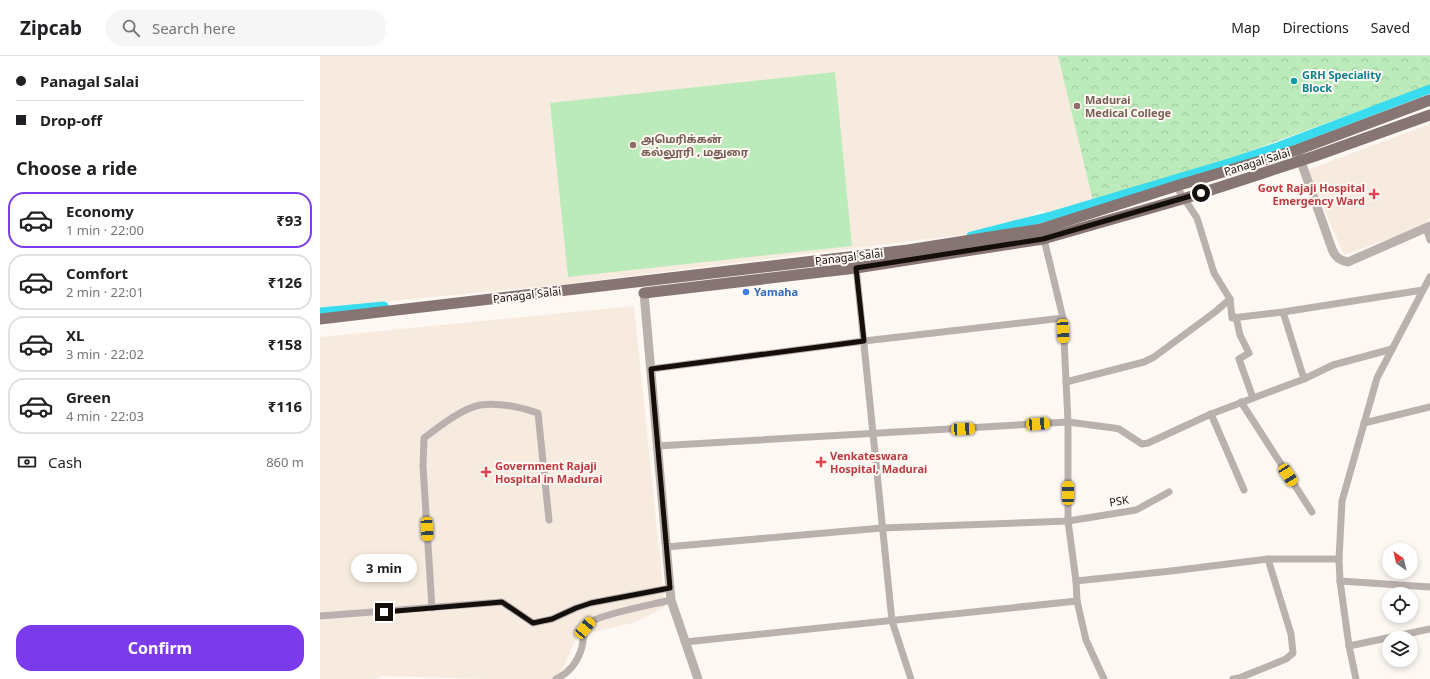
<!DOCTYPE html>
<meta charset="utf-8">
<style>
body{margin:0;font-family:"Noto Sans","Noto Sans Tamil",sans-serif;background:#f6f6f6;color:#202124;height:100vh;display:flex;flex-direction:column;font-size:15px;white-space:nowrap}
*{box-sizing:border-box;margin:0}
p{font-size:13px;color:#757577}
.icon{flex:none;width:22px;height:22px;fill:none;stroke:currentColor;stroke-width:2;stroke-linecap:round;stroke-linejoin:round}
.map{position:relative;flex:1;overflow:hidden}
.sheet{display:flex;flex-direction:column;background:#fff;width:320px}
.sheet>*{flex:none}
.top-card{display:grid;align-content:center;height:88px;padding:0 16px;background:#fff}
.needle{width:26px;rotate:326deg}
.controls{position:absolute;left:1062px;top:487px;display:grid;gap:8px}
.controls a{display:grid;place-items:center;width:36px;height:36px;border-radius:50%;background:#fff;box-shadow:0 2px 6px #0003;font-size:20px}
.end{position:absolute;width:18px;height:18px;margin:-9px;border:5px solid #140f0a;background:#fff;box-shadow:0 0 0 2px #fff}
.from{border-radius:50%}
.bubble{position:absolute;height:28px;border-radius:14px;background:#fff;box-shadow:0 2px 6px #0003;font-size:13px;font-weight:700;line-height:28px;text-align:center}
.car{position:absolute;width:12px;height:24px;margin:-12px -6px;border-radius:5px;box-shadow:0 0 3px 1px #0007;background:linear-gradient(#f5c518 24%,#345 0 40%,#f5c518 0 76%,#345 0 86%,#f5c518 0)}
.top-card b{display:flex;align-items:center;gap:14px;height:38px;font-size:15px}
.top-card b+b{border-top:1px solid #e0e0e0}
.top-card i{width:10px;height:10px;background:#202124}
ul{padding:0;list-style:none}
li{display:flex;align-items:center;gap:12px;height:56px;margin:0 8px 6px;padding:0 8px;border:2px solid #e0e0e0;border-radius:16px}
li div{flex:1}
li b{display:block;font-size:15px}
li em{font-style:normal;font-weight:700}
li.active{border-color:#7c3aed}
li>.icon{width:36px;height:36px;stroke-width:1.5}
h2{padding:0 16px;font-size:18px;line-height:48px}
.pay{display:flex;align-items:center;gap:10px;height:44px;padding:0 16px;font-size:15px}
.pay p{margin-inline-start:auto}
.primary-button{display:flex;gap:8px;margin-top:auto;padding:8px 16px}
.primary-button a{flex:1;height:46px;border-radius:16px;background:#7c3aed;color:#fff;font-size:16px;font-weight:700;line-height:46px;text-align:center}
header{display:flex;align-items:center;gap:24px;box-sizing:border-box;height:56px;padding:0 20px;background:#fff;border-bottom:1px solid #e0e0e0}
header strong{font-size:19px}
nav{display:flex;gap:22px;margin-inline-start:auto;font-size:14px}
.search{width:280px;height:36px;background:#f6f6f6;display:flex;align-items:center;gap:10px;box-sizing:border-box;padding:0 14px;border-radius:16px;color:#757577;font-size:15px}
main{display:flex;flex:1;min-height:0}
.map>svg:first-child{display:block}
.built{fill:#f7ebdf}
.park{fill:url(#park-crowns)}
.pitch{fill:#bbebbb}
.lines{fill:none;stroke-linecap:round;stroke-linejoin:round}
.canal{stroke:#38dcee;stroke-width:9}
.minor{stroke:#bab1af;stroke-width:7}
.tertiary{stroke:#bab1af;stroke-width:9}
.primary{stroke:#867572;stroke-width:11}
.route{stroke:#140f0a;stroke-width:5}
.culture-dot{fill:#0f9aa8;stroke:#fef8f2;stroke-width:1.5}
.education-dot{fill:#8d6e63;stroke:#fef8f2;stroke-width:1.5}
.health-dot{fill:#e0444e;stroke:#fef8f2;stroke-width:1.5}
.shop-dot{fill:#3f7fe0;stroke:#fef8f2;stroke-width:1.5}
.labels{text-anchor:middle;stroke-width:4;stroke-linejoin:round;paint-order:stroke}
.culture-label{font-size:11px;font-weight:bold;fill:#0d838f;stroke:#fef8f2;text-anchor:start}
.education-label{font-size:11px;font-weight:bold;fill:#785e54;stroke:#fef8f2;text-anchor:start}
.street-label{font-size:11px;fill:#140f0a;stroke:#fef8f2}
.health-label{font-size:11px;font-weight:bold;fill:#be3a42;stroke:#fef8f2;text-anchor:start}
.shop-label{font-size:11px;font-weight:bold;fill:#366cbe;stroke:#fef8f2;text-anchor:start}
</style>
<header>
<strong>Zipcab</strong>
<div class="search"><svg class="icon" aria-label="search" viewBox="0 0 24 24"><circle cx="10" cy="10" r="6"/><path d="M15 15l6 6"/></svg>Search here</div>
<nav><a>Map</a><a>Directions</a><a>Saved</a></nav>
</header>
<main>
<section class="sheet">
<div class="top-card">
<b><i class="from"></i>Panagal Salai</b>
<b><i></i>Drop-off</b>
</div>
<h2>Choose a ride</h2>
<ul>
<li class="active"><svg class="icon" aria-label="car" viewBox="0 0 24 24"><path d="M5 17H2v-5l4-1 3-4h7l3 4 3 1v5h-3M9 17h6M6 11h13"/><circle cx="7" cy="17" r="2"/><circle cx="17" cy="17" r="2"/></svg><div><b>Economy</b><p>1 min · 22:00</p></div><em>₹93</em></li>
<li><svg class="icon" aria-label="car" viewBox="0 0 24 24"><path d="M5 17H2v-5l4-1 3-4h7l3 4 3 1v5h-3M9 17h6M6 11h13"/><circle cx="7" cy="17" r="2"/><circle cx="17" cy="17" r="2"/></svg><div><b>Comfort</b><p>2 min · 22:01</p></div><em>₹126</em></li>
<li><svg class="icon" aria-label="car" viewBox="0 0 24 24"><path d="M5 17H2v-5l4-1 3-4h7l3 4 3 1v5h-3M9 17h6M6 11h13"/><circle cx="7" cy="17" r="2"/><circle cx="17" cy="17" r="2"/></svg><div><b>XL</b><p>3 min · 22:02</p></div><em>₹158</em></li>
<li><svg class="icon" aria-label="car" viewBox="0 0 24 24"><path d="M5 17H2v-5l4-1 3-4h7l3 4 3 1v5h-3M9 17h6M6 11h13"/><circle cx="7" cy="17" r="2"/><circle cx="17" cy="17" r="2"/></svg><div><b>Green</b><p>4 min · 22:03</p></div><em>₹116</em></li>
</ul>
<div class="pay"><svg class="icon" aria-label="cash" viewBox="0 0 24 24"><path d="M3 7h18v10H3z"/><circle cx="12" cy="12" r="2"/></svg>Cash<p>860 m</p></div>
<div class="primary-button"><a>Confirm</a></div>
</section>
<div class="map">
<svg width="1110" height="623" viewBox="0 0 1110 623">
<defs>
<pattern id="park-crowns" width="20" height="18" patternUnits="userSpaceOnUse"><rect width="20" height="18" fill="#bbebbb"/><path d="M2 6a3 3 0 1 1 6 0M12 15a3 3 0 1 1 6 0" fill="none" stroke="#a0c89f"/></pattern>
</defs>
<rect width="100%" height="100%" fill="#fef8f2"/>
<g class="built">
<polygon points="0,0 877,0 917,100 773,145 728,158 719,154 712,160 649,178 237,229 0,252"/>
<polygon points="1110,68 1110,161 1105,170 1024,199 987,114"/>
<polygon points="314,250 345,551 316,566 257,580 238,623 165,623 62,620 55,623 0,623 0,281"/>
</g>
<polygon class="park" points="738,0 1110,0 1110,29 917,100 773,145"/>
<polygon class="pitch" points="515,16 532,190 248,221 230,47"/>
<g class="lines">
<g class="canal">
<polyline points="651,180 731,160 912,106 957,91 1110,33"/>
<polyline points="0,256 64,250"/>
</g>
<g class="minor">
<polyline points="856,130 877,162 894,217 910,243 912,262 963,256 1103,234"/>
<polyline points="1106,172 1110,184"/>
<polyline points="723,179 743,262 748,366 748,465 756,525 757,545 766,584 784,623"/>
<polyline points="535,200 572,565 591,623"/>
<polyline points="963,256 984,323"/>
<polyline points="916,261 920,279 929,297 919,303 933,342"/>
<polyline points="331,313 544,285 743,262"/>
<polyline points="746,326 824,306 834,301 895,256 910,243"/>
<polyline points="921,346 992,456"/>
<polyline points="891,358 924,434"/>
<polyline points="1044,367 1110,351"/>
<polyline points="337,390 748,366 794,372 799,373 822,388 828,387 891,358 984,323 1013,309 1072,293"/>
<polyline points="346,491 562,472 748,465 816,454 849,436"/>
<polyline points="756,525 851,515 948,503 1019,503"/>
<polyline points="1020,525 1110,531"/>
<path d="M112,552L103,410L104,382C120,370 141,353 160,349C179,346 200,351 218,357L229,464"/>
<polyline points="0,560 182,546 213,567 232,563 256,552 271,547 350,532"/>
<polyline points="365,586 757,545"/>
<polyline points="1029,590 1110,573"/>
<path d="M236,623C249,617 258,605 262,591C264,582 263,572 271,566C281,558 335,548 351,544"/>
<polyline points="913,623 919,622 966,603 973,597 971,578 948,503"/>
<polyline points="1036,623 1029,590 1020,525 1019,503 1022,445 1057,322 1110,221"/>
</g>
<g class="tertiary">
<path d="M979,100L1012,193C1015,201 1019,204 1028,206L1110,170"/>
<polyline points="324,237 351,544 378,623"/>
</g>
<g class="primary">
<polyline points="324,237 536,212 723,183 866,142 925,123 995,100 1110,59"/>
<polyline points="0,263 588,194 721,173 856,130 977,94 1110,44"/>
</g>
</g>
<g class="lines">
<polyline class="route" points="64,556 182,546 213,567 232,563 256,552 271,547 350,532 331,313 544,285 536,212 723,183 881,137"/>
</g>
<circle class="culture-dot" cx="974" cy="25" r="4"/>
<g class="education-dot">
<circle cx="757" cy="50" r="4"/>
<circle cx="313" cy="89" r="4"/>
</g>
<g class="health-dot">
<path d="M1052 132h4v4h4v4h-4v4h-4v-4h-4v-4h4z"/>
<path d="M499 400h4v4h4v4h-4v4h-4v-4h-4v-4h4z"/>
<path d="M164 410h4v4h4v4h-4v4h-4v-4h-4v-4h4z"/>
</g>
<circle class="shop-dot" cx="426" cy="236" r="4"/>
<g class="labels">
<g class="culture-label">
<text x="982" y="23">GRH Speciality<tspan x="982" dy="13">Block</tspan></text>
</g>
<g class="education-label">
<text x="765" y="48">Madurai<tspan x="765" dy="13">Medical College</tspan></text>
<text x="321" y="87">அமெரிக்கன்<tspan x="321" dy="13">கல்லூரி , மதுரை</tspan></text>
</g>
<g class="street-label">
<text transform="translate(937 106) rotate(-17)" y="4">Panagal Salai</text>
<text transform="translate(529 201) rotate(-7)" y="4">Panagal Salai</text>
<text transform="translate(207 239) rotate(-7)" y="4">Panagal Salai</text>
<text transform="translate(799 445) rotate(-9)" y="4">PSK</text>
</g>
<g class="health-label">
<text x="1045" y="136" text-anchor="end">Govt Rajaji Hospital<tspan x="1045" dy="13">Emergency Ward</tspan></text>
<text x="510" y="404">Venkateswara<tspan x="510" dy="13">Hospital, Madurai</tspan></text>
<text x="175" y="414">Government Rajaji<tspan x="175" dy="13">Hospital in Madurai</tspan></text>
</g>
<g class="shop-label">
<text x="434" y="240">Yamaha</text>
</g>
</g>
</svg>
<div class="controls">
<a><svg class="needle" viewBox="-14 -14 28 28"><path d="M0-13l5 13h-10z" fill="#e53935"/><path d="M0 13l5-13h-10z" fill="#757577"/></svg></a>
<a><svg class="icon" aria-label="locate" viewBox="0 0 24 24"><circle cx="12" cy="12" r="6"/><path d="M12 2v4M12 18v4M2 12h4M18 12h4"/></svg></a>
<a><svg class="icon" aria-label="layers" viewBox="0 0 24 24"><path d="M12 4l9 5-9 5-9-5zM3 14l9 5 9-5"/></svg></a>
</div>
<i class="end from" style="left:881px;top:137px"></i>
<i class="end" style="left:64px;top:556px"></i>
<div class="bubble" style="left:31px;top:498px;width:66px">3 min</div>
<i class="car" style="left:743px;top:275px;rotate:177deg"></i>
<i class="car" style="left:718px;top:368px;rotate:86deg"></i>
<i class="car" style="left:643px;top:373px;rotate:87deg"></i>
<i class="car" style="left:968px;top:419px;rotate:147deg"></i>
<i class="car" style="left:748px;top:437px;rotate:0deg"></i>
<i class="car" style="left:107px;top:473px;rotate:177deg"></i>
<i class="car" style="left:265px;top:572px;rotate:40deg"></i>
</div>
</main>
